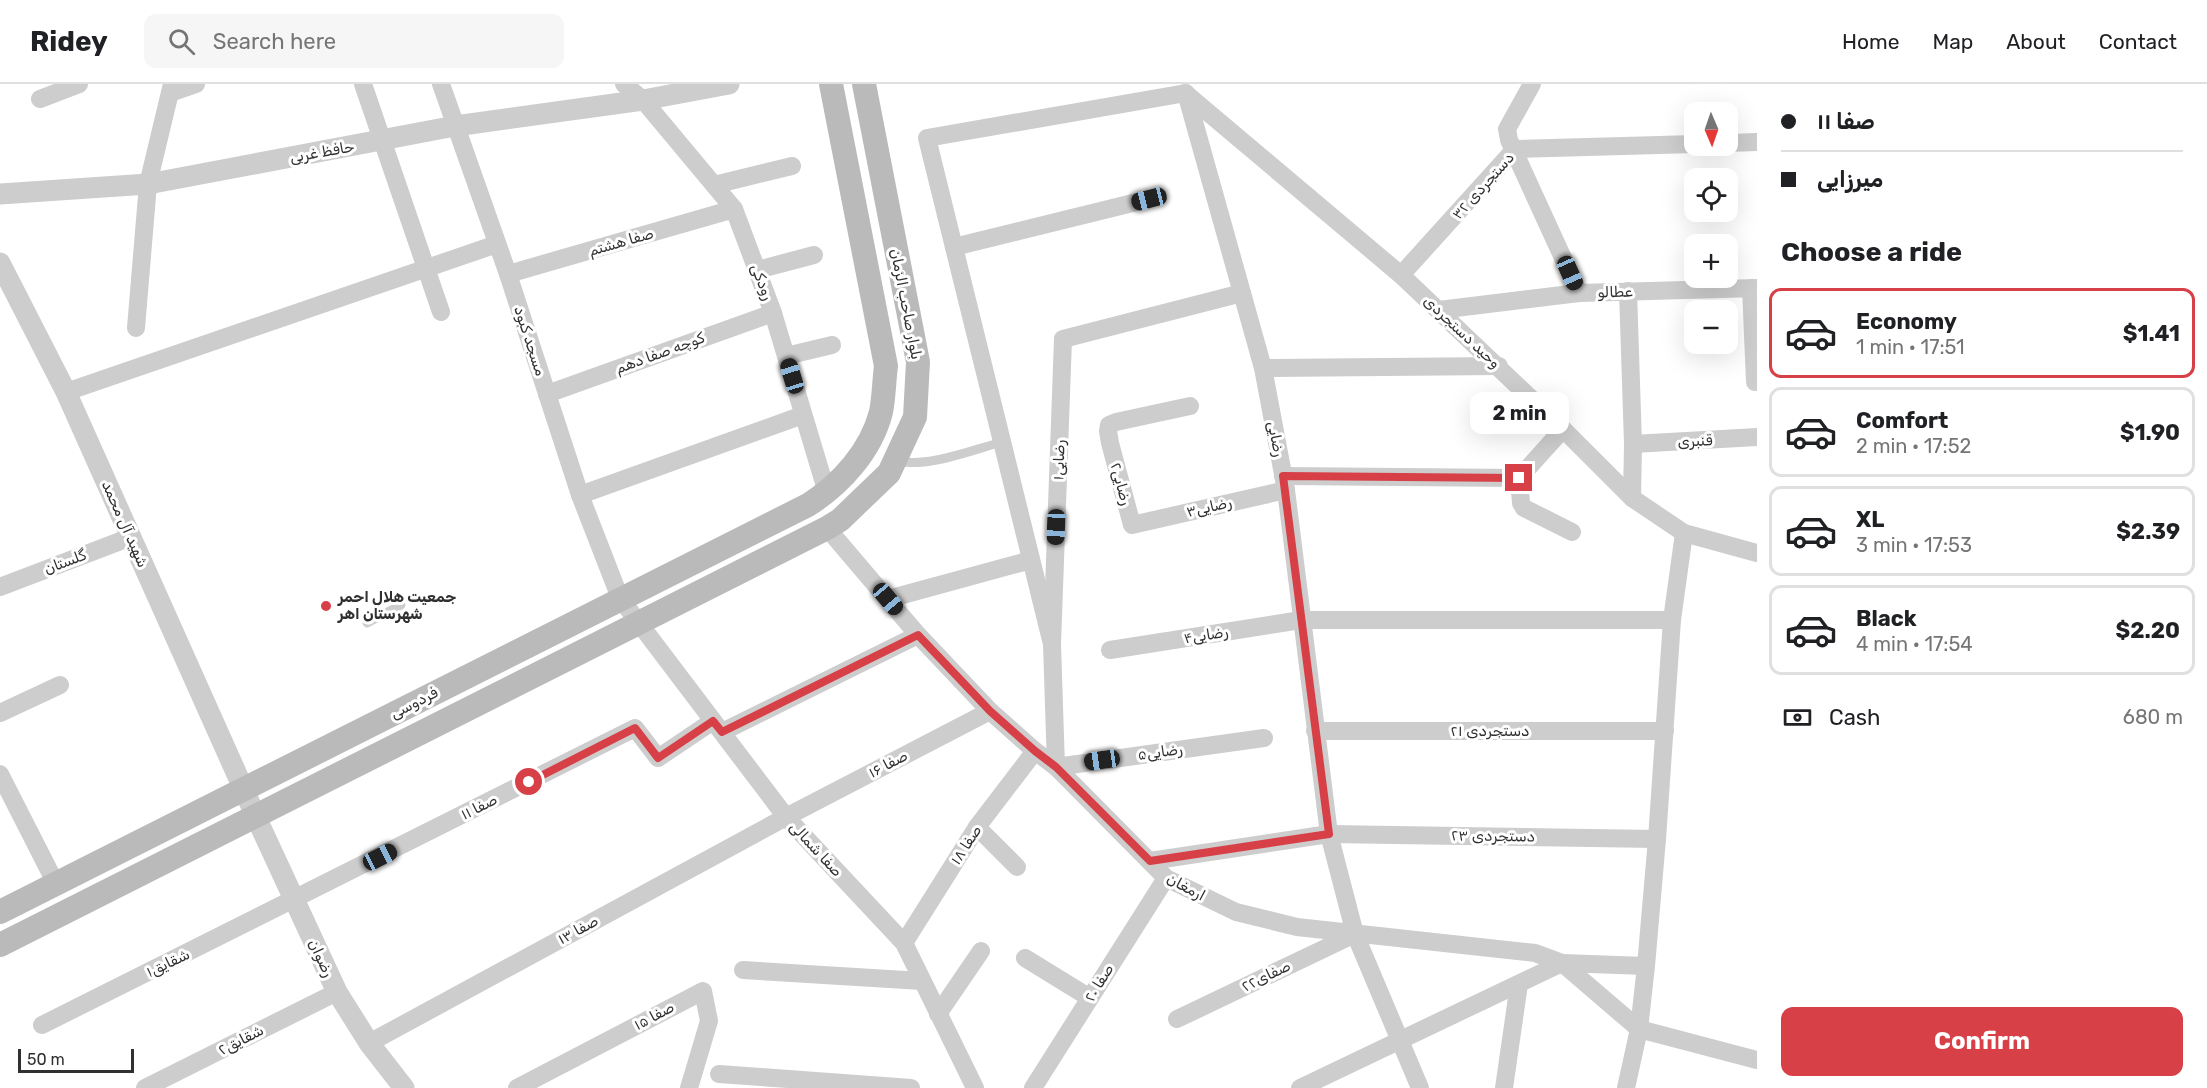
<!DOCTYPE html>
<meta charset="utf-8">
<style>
body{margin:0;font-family:Rubik,Vazirmatn,sans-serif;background:#f6f6f6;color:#202124;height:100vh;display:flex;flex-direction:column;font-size:22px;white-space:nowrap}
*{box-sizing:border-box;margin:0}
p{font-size:20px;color:#757577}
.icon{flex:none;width:33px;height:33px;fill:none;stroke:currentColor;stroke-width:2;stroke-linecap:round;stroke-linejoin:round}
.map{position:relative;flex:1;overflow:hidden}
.sheet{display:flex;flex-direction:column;background:#fff;width:450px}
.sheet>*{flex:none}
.banner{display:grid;align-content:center;height:132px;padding:0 24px;background:#fff}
.needle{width:39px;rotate:178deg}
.buttons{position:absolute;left:1684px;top:18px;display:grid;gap:12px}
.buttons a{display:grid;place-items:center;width:54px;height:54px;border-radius:12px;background:#fff;box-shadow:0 6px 24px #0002;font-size:30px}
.scale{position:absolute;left:18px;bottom:15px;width:116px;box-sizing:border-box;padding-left:6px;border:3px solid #303030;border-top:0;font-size:16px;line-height:21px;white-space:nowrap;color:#303030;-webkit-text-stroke:4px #fff;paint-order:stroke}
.end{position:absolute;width:27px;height:27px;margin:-14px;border:8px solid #d84048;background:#fff;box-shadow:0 0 0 3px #fff}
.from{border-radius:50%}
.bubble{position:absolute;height:42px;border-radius:12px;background:#fff;box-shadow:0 6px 24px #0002;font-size:20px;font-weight:700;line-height:42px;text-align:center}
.car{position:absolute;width:18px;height:36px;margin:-18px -9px;border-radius:8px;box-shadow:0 0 4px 2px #0007;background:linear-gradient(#222 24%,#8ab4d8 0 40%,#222 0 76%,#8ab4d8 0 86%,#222 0)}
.banner b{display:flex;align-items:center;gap:21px;height:57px;font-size:22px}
.banner b+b{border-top:2px solid #e0e0e0}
.banner i{width:15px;height:15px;background:#202124}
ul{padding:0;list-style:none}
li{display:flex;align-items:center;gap:18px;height:90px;margin:0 12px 9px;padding:0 12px;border:3px solid #e0e0e0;border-radius:12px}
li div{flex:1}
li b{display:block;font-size:22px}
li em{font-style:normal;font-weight:700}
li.current{border-color:#d84048}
li>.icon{width:54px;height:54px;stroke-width:1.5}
h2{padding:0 24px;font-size:27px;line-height:72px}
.pay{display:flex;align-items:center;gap:15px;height:66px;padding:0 24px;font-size:22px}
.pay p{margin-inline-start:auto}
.button{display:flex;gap:12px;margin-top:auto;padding:12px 24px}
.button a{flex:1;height:69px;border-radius:12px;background:#d84048;color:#fff;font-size:24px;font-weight:700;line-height:69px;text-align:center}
header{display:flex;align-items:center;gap:36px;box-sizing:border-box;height:84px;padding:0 30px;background:#fff;border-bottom:2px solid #e0e0e0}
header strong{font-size:28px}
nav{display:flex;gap:33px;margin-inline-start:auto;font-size:21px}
.search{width:420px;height:54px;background:#f6f6f6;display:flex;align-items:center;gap:15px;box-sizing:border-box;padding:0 21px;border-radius:12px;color:#757577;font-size:22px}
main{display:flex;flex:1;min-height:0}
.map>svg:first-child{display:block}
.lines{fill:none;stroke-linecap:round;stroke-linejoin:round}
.service{stroke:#cdcdcd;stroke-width:9}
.minor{stroke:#cdcdcd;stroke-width:18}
.tertiary{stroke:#cdcdcd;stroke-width:21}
.secondary{stroke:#bababa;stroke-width:24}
.route{stroke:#d84048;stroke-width:8}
.poi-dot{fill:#d84048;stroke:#fff;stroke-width:2}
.labels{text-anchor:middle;stroke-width:6;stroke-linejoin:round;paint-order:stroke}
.street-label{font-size:15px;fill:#303030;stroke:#fff}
.poi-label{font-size:15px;font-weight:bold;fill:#303030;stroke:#fff;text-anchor:start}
</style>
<header>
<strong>Ridey</strong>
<div class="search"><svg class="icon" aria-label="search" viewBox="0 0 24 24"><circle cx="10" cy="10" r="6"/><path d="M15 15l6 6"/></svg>Search here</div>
<nav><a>Home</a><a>Map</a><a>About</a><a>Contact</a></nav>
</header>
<main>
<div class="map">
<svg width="1757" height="1004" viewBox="0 0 1757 1004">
<rect width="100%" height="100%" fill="#fff"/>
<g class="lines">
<g class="service">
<path d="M897,377C928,384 972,366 1002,358"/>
<polyline points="367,539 401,521"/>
</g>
<g class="minor">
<polyline points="363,0 441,228"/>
<polyline points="441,0 508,190 580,411 620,514 786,733 904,859 975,1004"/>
<polyline points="624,0 643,16 734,125 773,229 827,409"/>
<polyline points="1532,0 1507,45 1509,56 1579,209"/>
<polyline points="170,9 196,0"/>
<polyline points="1185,9 1401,191 1563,345 1632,414 1684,449 1757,469"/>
<polyline points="40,15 79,0"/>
<polyline points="1728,59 1757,58"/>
<polyline points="714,101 792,82"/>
<polyline points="954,163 1149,115"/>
<polyline points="757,186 814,171"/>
<polyline points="508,190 734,125"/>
<polyline points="1401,191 1515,65 1695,60"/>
<polyline points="1751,204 1755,298"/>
<polyline points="1628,207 1633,360 1632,414"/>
<polyline points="1242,209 1063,255 1052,560 1056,683 1264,654"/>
<polyline points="1439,226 1579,209 1757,204"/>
<polyline points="136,244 148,100 172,0"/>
<polyline points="786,272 832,261"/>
<polyline points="1263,284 1499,282"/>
<polyline points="66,308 497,160"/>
<polyline points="547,310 773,229"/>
<polyline points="1190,322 1116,338 1109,341 1108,347 1110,359 1132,441 1286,406"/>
<polyline points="1633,360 1757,353"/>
<polyline points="1283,392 1519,394 1563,345"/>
<polyline points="1519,394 1521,419 1524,424 1572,448"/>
<polyline points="580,411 803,331"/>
<polyline points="827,444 918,551 990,627 1035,667 1056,683 1166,794 1236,828 1297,843 1535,869 1562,879 1639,945 1757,976"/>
<polyline points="0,503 131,453"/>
<polyline points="888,515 1031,476"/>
<polyline points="1052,560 927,54 1186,9 1263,284 1286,406 1329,750 1355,850 1420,1004"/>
<polyline points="1110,566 1301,536 1672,536"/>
<polyline points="0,629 60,601"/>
<polyline points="1315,647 1665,647"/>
<polyline points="722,648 918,551"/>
<polyline points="0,690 56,800"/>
<polyline points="977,743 1017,783"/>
<polyline points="1150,777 1329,750 1657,755"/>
<polyline points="904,859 977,743 1035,667"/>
<polyline points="1025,874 1090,914"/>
<polyline points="743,886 922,897"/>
<polyline points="938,930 981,867"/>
<polyline points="1177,935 1355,850"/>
<polyline points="42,941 635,644 658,674 713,637"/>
<polyline points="369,959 786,733 990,627"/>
<polyline points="719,990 911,1004"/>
<polyline points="145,1004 337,908"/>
<polyline points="517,1004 703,907 709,937 689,1004"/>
<polyline points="1033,1004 1166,794"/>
<polyline points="1300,1004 1562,879 1646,882"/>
<polyline points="1504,1004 1519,900"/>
<polyline points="1626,1004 1639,945 1646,882 1657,755 1672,536 1684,449"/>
</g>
<g class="tertiary">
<polyline points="0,110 148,100 455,42 643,16 729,0"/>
<polyline points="0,179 66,308 256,733 337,908 369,959 404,1004"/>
</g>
<g class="secondary">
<path d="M0,828L808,421C841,400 871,367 881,328C884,313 884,297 886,282L831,0"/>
<polyline points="0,861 827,444 840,436 889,389 915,333 918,278 864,0"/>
</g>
</g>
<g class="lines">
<polyline class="route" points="529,698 635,644 658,674 713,637 722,648 918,551 990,627 1035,667 1056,683 1150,777 1329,750 1283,392 1519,394"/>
</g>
<circle class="poi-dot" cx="326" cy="522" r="6"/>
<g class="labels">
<g class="street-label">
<text transform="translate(322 68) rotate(-10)" y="5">حافظ غربی</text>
<text transform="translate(1483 102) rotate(-48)" y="5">دستجردی ۳۲</text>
<text transform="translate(621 158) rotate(-16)" y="5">صفا هشتم</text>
<text transform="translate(762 198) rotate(69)" y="5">رودکی</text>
<text transform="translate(1615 208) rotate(-2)" y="5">عطالو</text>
<text transform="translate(906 220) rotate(79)" y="5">بلوار صاحب الزمان</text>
<text transform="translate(1462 248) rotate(43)" y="5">وحید دستجردی</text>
<text transform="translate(530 257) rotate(72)" y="5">مسجد کبود</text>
<text transform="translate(660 269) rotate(-20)" y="5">کوچه صفا دهم</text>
<text transform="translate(1276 355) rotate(79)" y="5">رضایی</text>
<text transform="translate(1695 357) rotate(-3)" y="5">قنبری</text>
<text transform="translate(1059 376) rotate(-88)" y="5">رضایی۱</text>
<text transform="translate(1121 400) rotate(75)" y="5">رضایی۲</text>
<text transform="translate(1209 423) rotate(-13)" y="5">رضایی۳</text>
<text transform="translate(125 440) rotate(66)" y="5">شهید آل محمد</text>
<text transform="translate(65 478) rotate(-21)" y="5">گلستان</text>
<text transform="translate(1206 551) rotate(-9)" y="5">رضایی۴</text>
<text transform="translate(414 619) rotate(-27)" y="5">فردوسی</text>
<text x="1490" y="652">دستجردی ۲۱</text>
<text transform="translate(1160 668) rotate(-8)" y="5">رضایی۵</text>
<text transform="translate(888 680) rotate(-28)" y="5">صفا ۱۶</text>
<text transform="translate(479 723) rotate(-27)" y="5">صفا ۱۱</text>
<text transform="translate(1493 752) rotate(1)" y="5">دستجردی ۲۳</text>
<text transform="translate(966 761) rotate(-57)" y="5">صفا ۱۸</text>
<text transform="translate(816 765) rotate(47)" y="5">صفا شمالی</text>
<text transform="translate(1186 803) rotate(28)" y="5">ارمغان</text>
<text transform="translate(578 846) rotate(-29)" y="5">صفا ۱۳</text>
<text transform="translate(321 874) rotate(65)" y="5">رضوان</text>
<text transform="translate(168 879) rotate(-26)" y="5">شقایق۱</text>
<text transform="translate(1266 892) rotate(-26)" y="5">صفای۲۲</text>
<text transform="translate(1099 899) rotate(-58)" y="5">صفا ۲۰</text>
<text transform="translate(654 932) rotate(-28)" y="5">صفا ۱۵</text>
<text transform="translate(241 956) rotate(-27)" y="5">شقایق۲</text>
</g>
<g class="poi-label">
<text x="338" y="518">جمعیت هلال احمر<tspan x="338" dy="17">شهرستان اهر</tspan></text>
</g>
</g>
</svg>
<div class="buttons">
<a><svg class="needle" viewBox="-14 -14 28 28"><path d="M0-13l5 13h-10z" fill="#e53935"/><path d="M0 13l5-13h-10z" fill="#757577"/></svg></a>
<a><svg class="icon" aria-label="locate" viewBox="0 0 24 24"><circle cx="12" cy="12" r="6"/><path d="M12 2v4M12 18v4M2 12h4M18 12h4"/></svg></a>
<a>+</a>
<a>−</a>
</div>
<div class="scale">50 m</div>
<i class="end from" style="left:529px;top:698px"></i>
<i class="end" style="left:1519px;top:394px"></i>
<div class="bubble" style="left:1470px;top:308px;width:99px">2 min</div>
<i class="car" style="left:1149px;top:115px;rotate:256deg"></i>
<i class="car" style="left:1570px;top:189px;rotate:156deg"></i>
<i class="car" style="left:792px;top:292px;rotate:343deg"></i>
<i class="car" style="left:1056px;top:443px;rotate:182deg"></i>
<i class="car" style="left:888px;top:515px;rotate:140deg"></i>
<i class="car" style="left:1102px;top:676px;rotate:262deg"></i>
<i class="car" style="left:380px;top:773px;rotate:63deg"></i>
</div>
<section class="sheet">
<div class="banner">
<b><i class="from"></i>صفا ۱۱</b>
<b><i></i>میرزایی</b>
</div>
<h2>Choose a ride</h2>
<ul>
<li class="current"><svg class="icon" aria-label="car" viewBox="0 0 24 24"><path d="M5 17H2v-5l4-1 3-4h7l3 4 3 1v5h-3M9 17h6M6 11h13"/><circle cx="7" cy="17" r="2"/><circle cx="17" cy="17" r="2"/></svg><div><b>Economy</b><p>1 min · 17:51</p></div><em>$1.41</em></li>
<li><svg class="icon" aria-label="car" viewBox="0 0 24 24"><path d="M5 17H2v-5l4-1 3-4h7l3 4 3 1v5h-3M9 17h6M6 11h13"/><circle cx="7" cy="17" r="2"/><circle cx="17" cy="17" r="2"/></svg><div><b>Comfort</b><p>2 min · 17:52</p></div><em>$1.90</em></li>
<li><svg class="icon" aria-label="car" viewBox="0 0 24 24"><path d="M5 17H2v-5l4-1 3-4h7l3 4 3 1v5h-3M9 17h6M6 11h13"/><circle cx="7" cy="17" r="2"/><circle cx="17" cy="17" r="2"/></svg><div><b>XL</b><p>3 min · 17:53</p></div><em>$2.39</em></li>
<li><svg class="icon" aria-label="car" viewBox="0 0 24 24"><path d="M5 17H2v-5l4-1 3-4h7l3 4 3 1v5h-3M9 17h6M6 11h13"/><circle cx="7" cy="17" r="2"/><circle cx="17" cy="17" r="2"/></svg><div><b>Black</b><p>4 min · 17:54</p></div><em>$2.20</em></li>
</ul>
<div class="pay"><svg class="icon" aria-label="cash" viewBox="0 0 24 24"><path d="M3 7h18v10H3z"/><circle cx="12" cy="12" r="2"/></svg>Cash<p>680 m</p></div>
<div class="button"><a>Confirm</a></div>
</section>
</main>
